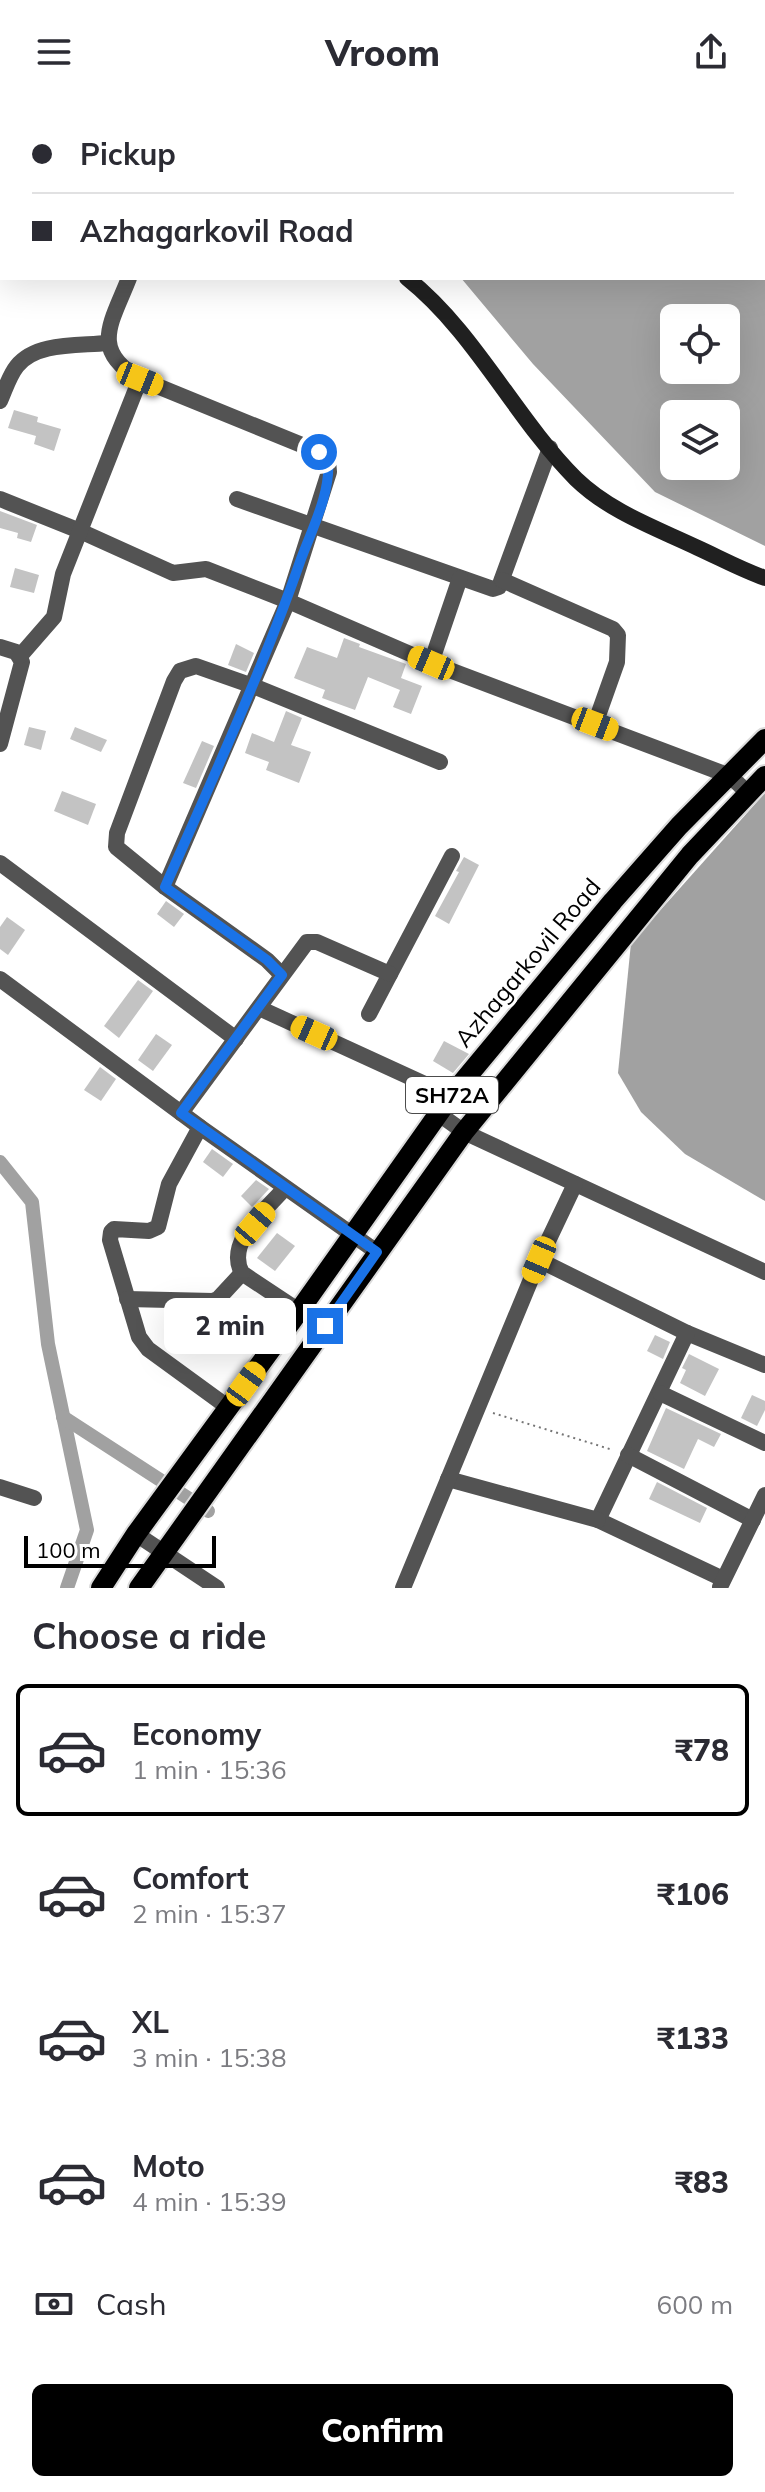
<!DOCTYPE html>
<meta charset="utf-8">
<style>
body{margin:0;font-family:Mulish,sans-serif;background:#f7f7f7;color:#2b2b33;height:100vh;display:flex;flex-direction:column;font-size:30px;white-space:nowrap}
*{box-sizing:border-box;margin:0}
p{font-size:26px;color:#7c7c81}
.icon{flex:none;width:44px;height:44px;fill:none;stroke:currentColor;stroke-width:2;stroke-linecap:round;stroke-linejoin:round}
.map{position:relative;height:1484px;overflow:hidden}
.sheet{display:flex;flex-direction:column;background:#fff;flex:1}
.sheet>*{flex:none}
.hud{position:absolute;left:0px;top:0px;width:766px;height:176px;box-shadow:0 8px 32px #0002;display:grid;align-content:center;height:176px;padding:0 32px;background:#fff}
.controls{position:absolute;left:660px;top:200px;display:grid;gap:16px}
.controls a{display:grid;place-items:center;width:80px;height:80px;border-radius:12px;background:#fff;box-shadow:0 8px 32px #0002;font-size:40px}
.scale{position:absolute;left:24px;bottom:20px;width:192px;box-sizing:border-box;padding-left:8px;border:4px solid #000;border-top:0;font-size:22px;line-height:28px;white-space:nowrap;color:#000;-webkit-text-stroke:6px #fff;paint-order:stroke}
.end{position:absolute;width:36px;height:36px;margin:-18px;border:10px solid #1a73e8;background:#fff;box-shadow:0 0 0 4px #fff}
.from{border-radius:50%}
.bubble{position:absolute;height:56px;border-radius:12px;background:#fff;box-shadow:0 8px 32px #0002;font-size:26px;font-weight:800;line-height:56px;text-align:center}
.car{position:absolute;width:24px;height:48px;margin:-24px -12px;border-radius:10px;box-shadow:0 0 6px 2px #0007;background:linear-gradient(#f5c518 24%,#345 0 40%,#f5c518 0 76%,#345 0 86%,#f5c518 0)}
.hud b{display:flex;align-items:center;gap:28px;height:76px;font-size:30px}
.hud b+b{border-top:2px solid #e1e1e2}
.hud i{width:20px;height:20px;background:#2b2b33}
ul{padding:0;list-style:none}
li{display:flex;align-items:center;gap:24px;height:132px;margin:0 16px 12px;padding:0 16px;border:4px solid transparent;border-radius:12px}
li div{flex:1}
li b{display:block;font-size:30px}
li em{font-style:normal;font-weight:800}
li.selected{border-color:#000}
li>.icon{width:72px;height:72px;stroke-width:1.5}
h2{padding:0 32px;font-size:36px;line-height:96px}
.pay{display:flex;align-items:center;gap:20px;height:88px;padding:0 32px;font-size:30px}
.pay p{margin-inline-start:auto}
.button{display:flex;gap:16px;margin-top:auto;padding:16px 32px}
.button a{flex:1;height:92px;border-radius:12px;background:#000;color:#fff;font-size:32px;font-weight:800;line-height:92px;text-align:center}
header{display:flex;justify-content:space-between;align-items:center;height:104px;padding:0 32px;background:#fff;font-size:36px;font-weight:800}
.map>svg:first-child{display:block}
.water{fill:#a1a1a1;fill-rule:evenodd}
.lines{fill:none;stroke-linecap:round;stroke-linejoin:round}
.canal{stroke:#a1a1a1;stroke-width:14}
.building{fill:#c3c3c3}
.primary-casing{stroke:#dbdbdb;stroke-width:24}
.path{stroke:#757575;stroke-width:2;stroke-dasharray:2 4;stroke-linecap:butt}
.service{stroke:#535353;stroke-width:8}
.minor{stroke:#535353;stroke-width:16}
.secondary{stroke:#202020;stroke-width:16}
.primary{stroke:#000;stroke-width:20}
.route{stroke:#1a73e8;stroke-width:10}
.labels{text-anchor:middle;stroke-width:6;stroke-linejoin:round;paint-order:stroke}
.shield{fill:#fff;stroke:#4c4c4c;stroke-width:2}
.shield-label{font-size:22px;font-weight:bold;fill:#000}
.street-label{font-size:24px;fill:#000;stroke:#fff}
</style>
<header><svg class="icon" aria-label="menu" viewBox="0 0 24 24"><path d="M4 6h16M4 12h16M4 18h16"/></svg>Vroom<svg class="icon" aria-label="share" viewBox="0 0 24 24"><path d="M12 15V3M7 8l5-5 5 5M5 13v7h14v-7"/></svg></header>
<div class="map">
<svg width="765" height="1484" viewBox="0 0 765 1484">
<rect width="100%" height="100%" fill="#fff"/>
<g class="water">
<polygon points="46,0 698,0 702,2 48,2"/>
<path d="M764,37L765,38V442L655,388L533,260L461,174H764ZM726,214V266H674V214ZM726,310V362H674V310Z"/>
<polygon points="765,689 765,1097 685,1050 641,1008 618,969 631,839"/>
</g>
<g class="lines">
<g class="canal">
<polyline points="0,1058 32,1098 48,1240 87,1426 67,1484"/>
<polyline points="63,1313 208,1407"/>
</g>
</g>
<g class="building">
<polygon points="14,306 38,313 37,318 61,325 54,347 34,340 36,332 8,324"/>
<polygon points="0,407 37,421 31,438 17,434 18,429 0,424"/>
<polygon points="15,464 39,471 34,489 10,483"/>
<polygon points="344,534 360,540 359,543 406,560 401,574 422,582 411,610 393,603 400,586 368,573 355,606 322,594 325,586 294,574 307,543 337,554"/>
<polygon points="236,540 254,549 246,568 228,561"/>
<polygon points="286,607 302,614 291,641 311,648 299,679 266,666 269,658 245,649 252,629 274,638"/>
<polygon points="29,623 46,627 41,646 24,641"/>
<polygon points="75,623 107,636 101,648 70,635"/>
<polygon points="202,637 214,642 196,684 183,679"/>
<polygon points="62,687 96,700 88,721 54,707"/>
<polygon points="464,753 479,761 449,820 435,812 459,768 456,767"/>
<polygon points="166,797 184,810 174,823 157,810"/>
<polygon points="7,813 25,826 8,851 0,845 0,823"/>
<polygon points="138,876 153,887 119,934 104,922"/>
<polygon points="156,930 172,941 153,967 138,956"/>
<polygon points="444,937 469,950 453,969 433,957"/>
<polygon points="100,963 116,975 101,997 84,986"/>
<polygon points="212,1045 233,1060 223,1073 203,1058"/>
<polygon points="256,1076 269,1085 252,1103 241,1092"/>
<polygon points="277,1129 295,1142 275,1167 257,1154"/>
<polygon points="655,1231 670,1238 663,1255 647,1247"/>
<polygon points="689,1250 719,1265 705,1292 680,1279 686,1266 682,1264"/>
<polygon points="752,1291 765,1297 765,1306 757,1322 741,1314"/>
<polygon points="666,1304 721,1330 714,1343 698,1335 684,1365 647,1347"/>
<polygon points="657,1378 707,1404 700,1419 649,1395"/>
</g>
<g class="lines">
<g class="primary-casing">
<g id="primary">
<polyline points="101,1484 136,1430 299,1207 451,992 613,797 679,722 765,635"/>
<polyline points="139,1484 464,1028 690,751 765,672"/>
</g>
</g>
<polyline class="path" points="493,1309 613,1346"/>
<polyline class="service" points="0,154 2,151"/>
<g class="minor">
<path d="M129,174C112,218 89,246 140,275L319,348L328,356L329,368L288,497L165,783"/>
<path d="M0,297C5,286 9,272 17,262C36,238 78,242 107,239"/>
<polyline points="0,395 80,427 173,469 206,465 288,497 431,559 730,672 748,689"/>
<polyline points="237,395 493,485 499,483 550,344"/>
<polyline points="502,476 613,525 618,531 617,558 595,620"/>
<polyline points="0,543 16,548 22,558 0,640"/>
<polyline points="20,552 54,513 63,470 140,275"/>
<polyline points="431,559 460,474"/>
<polyline points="0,759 236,935"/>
<polyline points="282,871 267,856 165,783 116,743 117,729 174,577 180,567 196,562 253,582 440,658"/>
<polyline points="0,875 200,1023 377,1148"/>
<polyline points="259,904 451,992"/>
<polyline points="369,910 452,752"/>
<polyline points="181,1009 307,838 317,838 390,870"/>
<polyline points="439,1010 464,1028 765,1168"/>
<polyline points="200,1023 169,1080 158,1123 149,1127 114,1125 111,1128 110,1136 139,1233 148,1245 229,1304"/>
<path d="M285,1084C266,1106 225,1138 242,1169L299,1207"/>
<polyline points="539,1156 687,1229 765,1261"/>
<polyline points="127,1195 213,1197 218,1195 242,1169"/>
<polyline points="687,1229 598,1416 723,1475"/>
<polyline points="660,1289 765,1339"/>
<polyline points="628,1351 753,1416"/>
<polyline points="448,1375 598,1416"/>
<polyline points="0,1383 34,1394"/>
<polyline points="136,1430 217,1484"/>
<polyline points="720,1483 765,1391"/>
<polyline points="403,1484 539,1156 575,1080"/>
</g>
<g class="secondary">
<polyline points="0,24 2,26"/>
<path d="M407,174C475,228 515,314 576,375C610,408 656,424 698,444C720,454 742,466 765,474"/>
</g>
<use href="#primary" class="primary"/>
</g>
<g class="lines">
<path class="route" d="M319,348L328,356C331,389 312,425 301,455C262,567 213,674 165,783L267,856L282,871L181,1009L377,1148L325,1222"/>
</g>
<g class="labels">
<rect class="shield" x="406" y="973" width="92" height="36" rx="6"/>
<g class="shield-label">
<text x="452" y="999">SH72A</text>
</g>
<g class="street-label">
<text transform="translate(528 859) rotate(-50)" y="8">Azhagarkovil Road</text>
</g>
</g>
</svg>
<div class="controls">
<a><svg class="icon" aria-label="locate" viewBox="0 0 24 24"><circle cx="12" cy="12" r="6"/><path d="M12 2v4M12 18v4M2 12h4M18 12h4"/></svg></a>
<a><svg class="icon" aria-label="layers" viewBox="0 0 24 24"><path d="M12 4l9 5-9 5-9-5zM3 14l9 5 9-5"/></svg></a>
</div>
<div class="scale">100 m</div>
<i class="end from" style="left:319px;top:348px"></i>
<i class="end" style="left:325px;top:1222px"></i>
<div class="bubble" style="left:164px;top:1194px;width:132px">2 min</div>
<i class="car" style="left:140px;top:275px;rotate:112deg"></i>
<i class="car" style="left:431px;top:559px;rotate:293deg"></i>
<i class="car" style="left:595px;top:620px;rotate:111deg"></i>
<i class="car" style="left:314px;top:929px;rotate:294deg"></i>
<i class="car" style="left:255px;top:1120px;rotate:40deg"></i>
<i class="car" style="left:539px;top:1156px;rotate:203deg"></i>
<i class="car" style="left:246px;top:1280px;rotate:36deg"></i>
<div class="hud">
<b><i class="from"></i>Pickup</b>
<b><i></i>Azhagarkovil Road</b>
</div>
</div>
<section class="sheet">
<h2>Choose a ride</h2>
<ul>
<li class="selected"><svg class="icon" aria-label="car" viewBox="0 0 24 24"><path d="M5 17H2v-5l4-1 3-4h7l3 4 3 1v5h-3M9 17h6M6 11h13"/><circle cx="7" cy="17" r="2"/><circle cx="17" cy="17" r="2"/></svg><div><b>Economy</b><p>1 min · 15:36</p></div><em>₹78</em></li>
<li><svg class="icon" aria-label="car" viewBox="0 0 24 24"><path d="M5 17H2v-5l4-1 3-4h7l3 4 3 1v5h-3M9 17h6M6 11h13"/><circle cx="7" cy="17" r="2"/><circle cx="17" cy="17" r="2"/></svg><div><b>Comfort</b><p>2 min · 15:37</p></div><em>₹106</em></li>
<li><svg class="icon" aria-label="car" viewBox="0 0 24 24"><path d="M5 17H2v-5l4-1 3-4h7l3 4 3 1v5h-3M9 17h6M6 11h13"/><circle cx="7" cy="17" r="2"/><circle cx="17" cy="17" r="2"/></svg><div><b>XL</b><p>3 min · 15:38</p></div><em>₹133</em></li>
<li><svg class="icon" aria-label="car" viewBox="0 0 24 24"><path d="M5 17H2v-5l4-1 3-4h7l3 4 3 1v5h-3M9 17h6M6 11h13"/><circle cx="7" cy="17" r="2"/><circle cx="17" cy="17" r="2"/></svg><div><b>Moto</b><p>4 min · 15:39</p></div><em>₹83</em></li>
</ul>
<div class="pay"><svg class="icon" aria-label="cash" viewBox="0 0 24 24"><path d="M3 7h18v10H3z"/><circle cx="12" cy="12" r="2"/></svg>Cash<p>600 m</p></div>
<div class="button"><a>Confirm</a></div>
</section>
